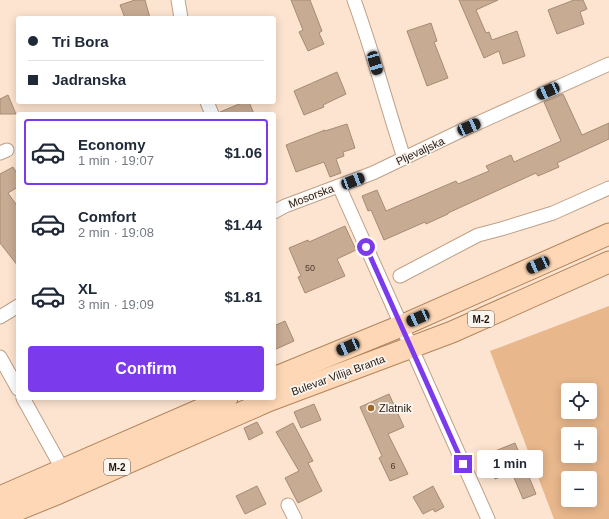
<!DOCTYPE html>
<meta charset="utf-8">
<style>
body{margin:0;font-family:Helvetica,sans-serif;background:#f2f2f3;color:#1f2937;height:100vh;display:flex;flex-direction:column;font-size:15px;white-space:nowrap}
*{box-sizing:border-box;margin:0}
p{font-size:13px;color:#747a83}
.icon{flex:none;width:22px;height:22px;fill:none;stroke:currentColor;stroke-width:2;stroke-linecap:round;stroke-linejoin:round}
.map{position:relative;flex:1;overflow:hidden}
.drawer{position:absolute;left:16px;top:112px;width:260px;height:288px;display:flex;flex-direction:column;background:#fff;border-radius:4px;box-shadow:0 2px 10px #0003}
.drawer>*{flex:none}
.top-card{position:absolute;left:16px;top:16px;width:260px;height:88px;border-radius:4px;box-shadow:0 2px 10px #0003;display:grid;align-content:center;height:88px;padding:0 12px;background:#fff}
.tools{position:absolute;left:561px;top:383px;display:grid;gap:8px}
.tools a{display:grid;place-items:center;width:36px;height:36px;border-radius:4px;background:#fff;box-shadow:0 2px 10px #0003;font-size:20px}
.end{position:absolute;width:18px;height:18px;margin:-9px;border:5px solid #7c3aed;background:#fff;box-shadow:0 0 0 2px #fff}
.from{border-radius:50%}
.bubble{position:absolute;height:28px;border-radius:4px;background:#fff;box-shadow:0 2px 10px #0003;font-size:13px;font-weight:700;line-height:28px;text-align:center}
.car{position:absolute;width:12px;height:24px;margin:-12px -6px;border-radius:5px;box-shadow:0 0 3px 1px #0007;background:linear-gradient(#222 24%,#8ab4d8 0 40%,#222 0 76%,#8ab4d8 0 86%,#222 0)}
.top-card b{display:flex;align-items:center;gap:14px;height:38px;font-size:15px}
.top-card b+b{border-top:1px solid #e0e1e3}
.top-card i{width:10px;height:10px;background:#1f2937}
ul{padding:7px 0 0;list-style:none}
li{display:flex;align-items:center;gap:12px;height:66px;margin:0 8px 6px;padding:0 4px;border:2px solid transparent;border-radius:4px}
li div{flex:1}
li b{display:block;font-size:15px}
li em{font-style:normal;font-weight:700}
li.active{border-color:#7c3aed}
li>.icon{width:36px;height:36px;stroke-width:1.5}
.action{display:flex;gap:8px;margin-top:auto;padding:8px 12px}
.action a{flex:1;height:46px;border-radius:4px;background:#7c3aed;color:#fff;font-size:16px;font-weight:700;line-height:46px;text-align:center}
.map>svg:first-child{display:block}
.grass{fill:#e8b78c;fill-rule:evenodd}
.building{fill:#c8ab93;stroke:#a68b73}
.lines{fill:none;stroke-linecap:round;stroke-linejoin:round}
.minor-casing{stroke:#bda188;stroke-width:15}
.primary-casing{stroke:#b1845b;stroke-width:23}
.minor{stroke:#fff;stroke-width:13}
.primary{stroke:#fed8b6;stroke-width:21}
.route{stroke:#7c3aed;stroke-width:5}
.poi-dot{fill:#a36629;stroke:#fbf5f0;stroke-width:1.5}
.labels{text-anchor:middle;stroke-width:3.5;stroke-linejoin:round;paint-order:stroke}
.number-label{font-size:9px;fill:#4c3c2f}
.shield{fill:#fbf5f0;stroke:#635a52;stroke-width:1}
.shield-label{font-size:10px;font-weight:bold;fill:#22170e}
.street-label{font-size:11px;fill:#22170e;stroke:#fbf5f0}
.poi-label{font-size:11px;fill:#22170e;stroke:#fbf5f0;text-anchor:start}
</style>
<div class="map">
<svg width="609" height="519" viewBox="0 0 609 519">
<rect width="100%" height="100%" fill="#fde4d0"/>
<path class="grass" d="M609,306V519H554L490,351ZM568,390H590V412H568ZM568,434H590V456H568ZM568,478H590V500H568Z"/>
<g class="building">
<polygon points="135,0 145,0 150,18 125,18 120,5"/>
<polygon points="291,0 310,0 322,31 319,33 324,44 308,51 299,32 303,30"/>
<polygon points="459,0 498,0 476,10 486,33 489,32 492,40 517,31 525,56 503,64 499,51 484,58"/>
<polygon points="574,0 583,0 587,9 580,12 584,24 557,34 548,10"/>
<polygon points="431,23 437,41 434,42 448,78 427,86 407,31"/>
<polygon points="337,72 346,94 323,105 324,107 304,115 294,91"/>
<polygon points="563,94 582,135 609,123 609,139 557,163 559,167 538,176 536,173 448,213 448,214 426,224 425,222 384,240 371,210 368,211 362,196 377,190 386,211 456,181 458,184 489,171 486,166 511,155 514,162 561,141 544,102"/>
<polygon points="8,95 16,114 0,114 0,99"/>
<polygon points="244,102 249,102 254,114 220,114 220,112"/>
<polygon points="347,124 355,148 343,152 344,156 336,159 341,173 330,177 324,162 296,172 286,145 325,130 325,131"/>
<polygon points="13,167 18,175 18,187 8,193 18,207 18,266 0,243 0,174"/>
<polygon points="345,226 356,250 337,259 345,276 305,293 298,277 301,276 289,248 308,240 309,242"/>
<polygon points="285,321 294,341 274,350 274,326"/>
<polygon points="389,394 404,427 388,434 408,474 390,481 379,458 382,456 360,407"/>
<polygon points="314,404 321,420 301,428 294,412"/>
<polygon points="257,422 263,433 249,440 244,428"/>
<polygon points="293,423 313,461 308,463 322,491 298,503 285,478 299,471 276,432"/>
<polygon points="515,443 536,494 523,499 512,473 495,479 485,455"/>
<polygon points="257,486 266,504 245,514 236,496"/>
<polygon points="433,486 444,507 435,512 433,509 423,514 413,497"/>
</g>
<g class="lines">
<g class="minor-casing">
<g id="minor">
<polyline points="178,0 181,18"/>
<path d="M354,0C373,52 387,106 404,158"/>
<polyline points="207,102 212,114"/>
<polyline points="0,153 7,150"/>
<polyline points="339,186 488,519"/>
<polyline points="274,212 285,206 373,173 469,127 609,64"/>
<polyline points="400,276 478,235 501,229 553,213 609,188"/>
<polyline points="0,317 18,306"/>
<polyline points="0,357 18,389"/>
<polyline points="23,398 63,470"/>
<polyline points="288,505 295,519"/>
</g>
</g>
<g class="primary-casing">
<g id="primary">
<polyline points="274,378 401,326 609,234"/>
<polyline points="0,497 227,398"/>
<polyline points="0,517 59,493 268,401 452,332 609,262"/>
</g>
</g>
<use href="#minor" class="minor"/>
<use href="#primary" class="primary"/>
</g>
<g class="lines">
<polyline class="route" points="366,247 463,464"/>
</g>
<circle class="poi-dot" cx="371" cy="408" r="4"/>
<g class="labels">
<g class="number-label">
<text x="310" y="271">50</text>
<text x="393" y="469">6</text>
</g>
<g class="shield">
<rect x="468" y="311" width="26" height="16" rx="3"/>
<rect x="104" y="459" width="26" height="16" rx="3"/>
</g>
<g class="shield-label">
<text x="481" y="323">M-2</text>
<text x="117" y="471">M-2</text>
</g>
<g class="street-label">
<text transform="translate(420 151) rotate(-25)" y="4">Pljevaljska</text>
<text transform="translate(311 196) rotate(-21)" y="4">Mosorska</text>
<text transform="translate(338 375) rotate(-20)" y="4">Bulevar Vilija Branta</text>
</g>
<g class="poi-label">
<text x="379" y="412">Zlatnik</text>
</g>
</g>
</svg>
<div class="tools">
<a><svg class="icon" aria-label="locate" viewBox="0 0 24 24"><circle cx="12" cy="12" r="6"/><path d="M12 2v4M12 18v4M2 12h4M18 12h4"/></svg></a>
<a>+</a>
<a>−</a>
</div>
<i class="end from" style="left:366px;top:247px"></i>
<i class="end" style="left:463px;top:464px"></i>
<div class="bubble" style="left:477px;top:450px;width:66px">1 min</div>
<i class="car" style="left:375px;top:63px;rotate:164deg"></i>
<i class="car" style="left:548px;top:91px;rotate:246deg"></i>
<i class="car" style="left:469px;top:127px;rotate:66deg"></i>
<i class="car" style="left:353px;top:181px;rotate:69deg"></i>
<i class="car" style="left:538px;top:265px;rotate:246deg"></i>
<i class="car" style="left:418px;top:318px;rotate:246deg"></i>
<i class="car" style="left:348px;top:347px;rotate:247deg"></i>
<div class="top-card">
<b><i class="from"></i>Tri Bora</b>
<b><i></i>Jadranska</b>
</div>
<section class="drawer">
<ul>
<li class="active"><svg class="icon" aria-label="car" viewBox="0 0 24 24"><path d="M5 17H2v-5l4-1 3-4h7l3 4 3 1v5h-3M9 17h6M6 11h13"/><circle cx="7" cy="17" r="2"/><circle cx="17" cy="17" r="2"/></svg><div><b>Economy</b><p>1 min · 19:07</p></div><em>$1.06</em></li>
<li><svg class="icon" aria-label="car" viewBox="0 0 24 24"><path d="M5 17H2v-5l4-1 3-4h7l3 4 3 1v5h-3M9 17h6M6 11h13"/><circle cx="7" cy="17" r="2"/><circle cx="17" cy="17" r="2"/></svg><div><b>Comfort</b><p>2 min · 19:08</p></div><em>$1.44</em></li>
<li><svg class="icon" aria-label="car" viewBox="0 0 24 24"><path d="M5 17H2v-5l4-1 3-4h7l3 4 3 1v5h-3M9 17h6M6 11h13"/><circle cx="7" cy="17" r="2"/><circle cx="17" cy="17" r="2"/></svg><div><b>XL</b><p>3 min · 19:09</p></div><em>$1.81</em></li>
</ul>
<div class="action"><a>Confirm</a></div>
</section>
</div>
